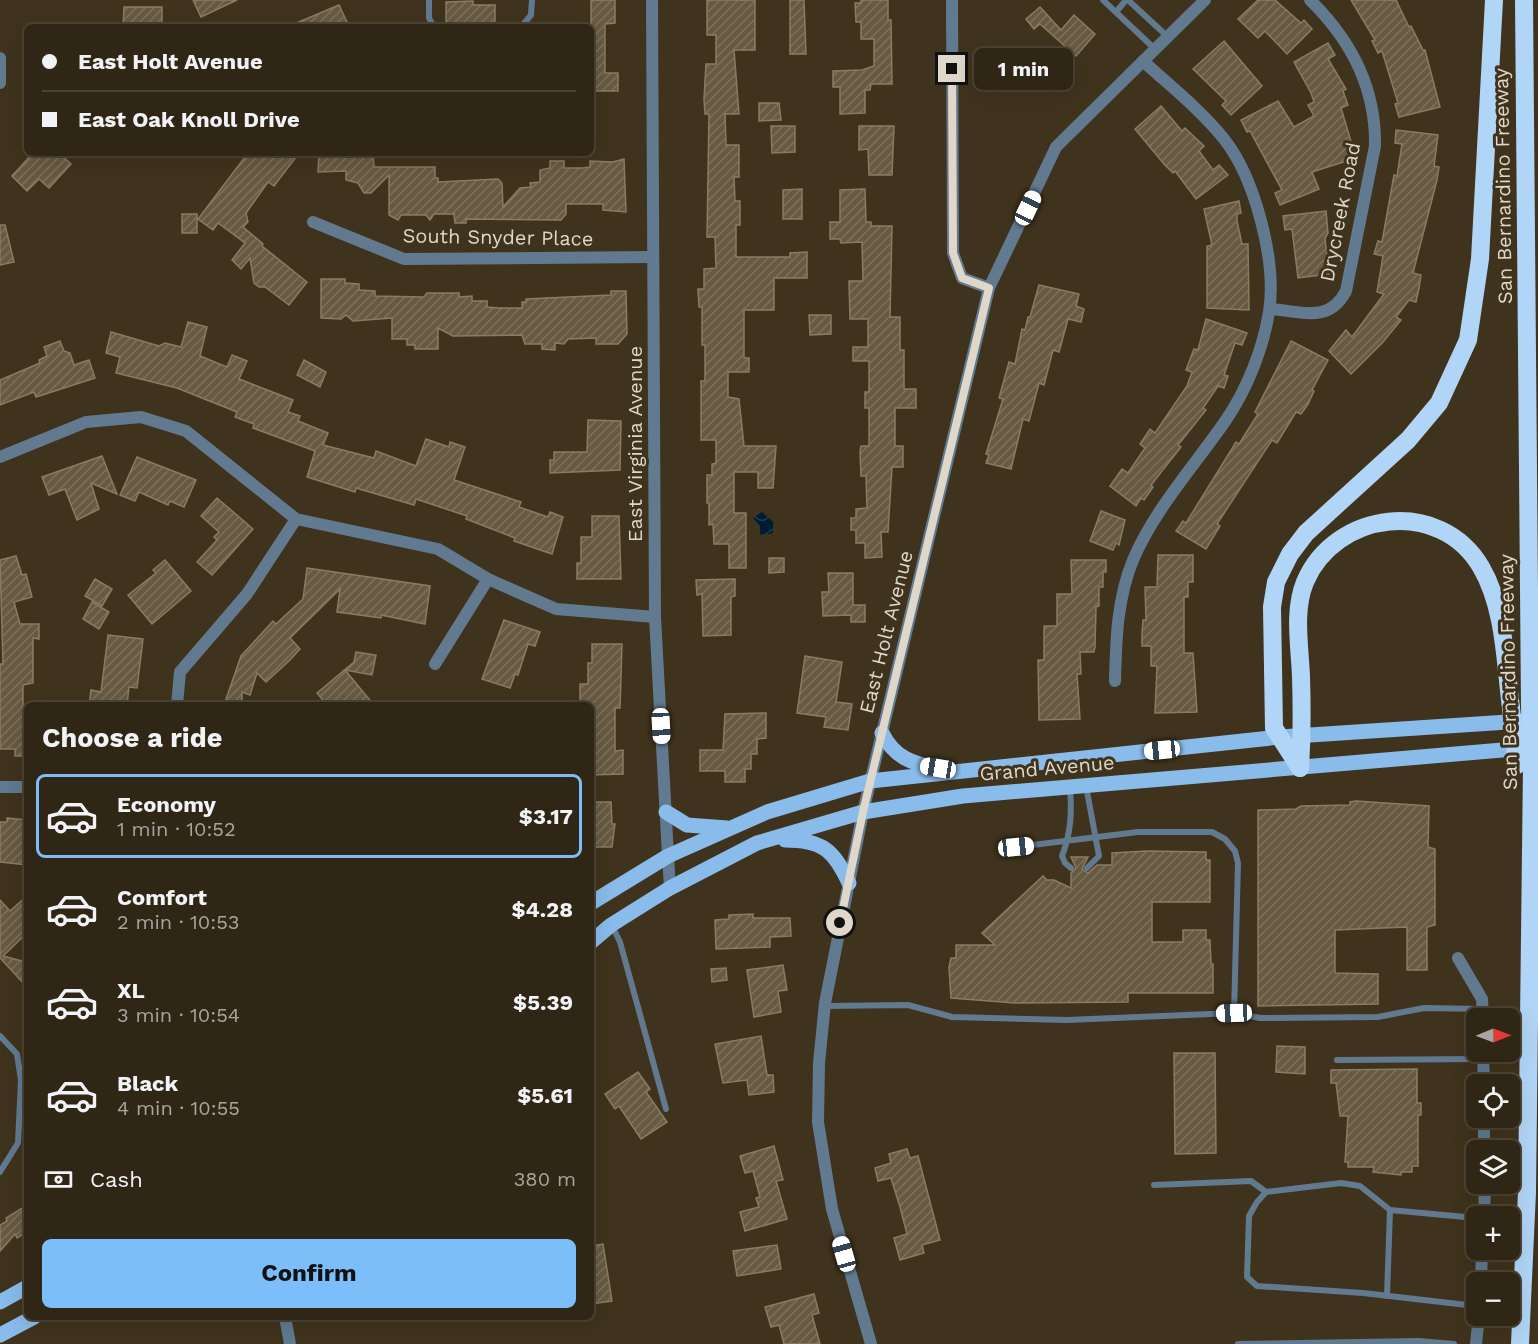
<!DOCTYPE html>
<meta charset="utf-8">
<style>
body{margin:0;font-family:"Work Sans",sans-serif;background:#382e1f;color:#f1f3f6;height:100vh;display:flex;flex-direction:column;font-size:22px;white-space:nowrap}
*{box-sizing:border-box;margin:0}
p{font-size:20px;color:#a8a5a1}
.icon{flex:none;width:33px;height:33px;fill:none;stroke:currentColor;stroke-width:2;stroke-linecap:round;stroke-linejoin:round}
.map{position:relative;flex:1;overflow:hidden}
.details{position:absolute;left:24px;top:702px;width:570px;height:618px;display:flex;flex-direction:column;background:#302616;border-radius:9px;box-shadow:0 6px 24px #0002,0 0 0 2px #4b4335}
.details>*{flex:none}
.banner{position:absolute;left:24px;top:24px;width:570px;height:132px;border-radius:9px;box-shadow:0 6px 24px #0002,0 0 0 2px #4b4335;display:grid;align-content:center;height:132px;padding:0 18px;background:#302616}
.needle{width:39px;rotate:89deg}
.tools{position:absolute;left:1466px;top:1008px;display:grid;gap:12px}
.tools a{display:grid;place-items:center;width:54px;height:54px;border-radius:9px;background:#302616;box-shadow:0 6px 24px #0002,0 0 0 2px #4b4335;font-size:30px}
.end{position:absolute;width:27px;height:27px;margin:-14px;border:8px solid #dfd7ca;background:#111;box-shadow:0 0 0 3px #111}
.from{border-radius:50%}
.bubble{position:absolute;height:42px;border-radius:9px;background:#302616;box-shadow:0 6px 24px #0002,0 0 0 2px #4b4335;font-size:20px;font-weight:700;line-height:42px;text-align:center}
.car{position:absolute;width:18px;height:36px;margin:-18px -9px;border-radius:8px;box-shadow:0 0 4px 2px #0007;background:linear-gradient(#fff 24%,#345 0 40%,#fff 0 76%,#345 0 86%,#fff 0)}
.banner b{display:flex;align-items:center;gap:21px;height:57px;font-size:22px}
.banner b+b{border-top:2px solid #4b4335}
.banner i{width:15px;height:15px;background:#f1f3f6}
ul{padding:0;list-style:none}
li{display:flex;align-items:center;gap:18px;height:84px;margin:0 12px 9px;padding:0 6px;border:3px solid transparent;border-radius:9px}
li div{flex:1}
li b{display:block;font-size:22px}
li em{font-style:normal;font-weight:700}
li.active{border-color:#7cbef9}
li>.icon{width:54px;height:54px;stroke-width:1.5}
h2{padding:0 18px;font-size:27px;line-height:72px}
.pay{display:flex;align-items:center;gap:15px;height:66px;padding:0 18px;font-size:22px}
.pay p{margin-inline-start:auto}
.action{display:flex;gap:12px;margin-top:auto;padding:12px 18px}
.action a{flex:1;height:69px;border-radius:9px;background:#7cbef9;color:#111;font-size:24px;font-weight:700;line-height:69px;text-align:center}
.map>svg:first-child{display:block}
.water{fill:url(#water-waves)}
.building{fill:url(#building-hatch);stroke:#8a7c63;stroke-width:1.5}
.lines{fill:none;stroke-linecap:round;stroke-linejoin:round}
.service{stroke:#617a90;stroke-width:6}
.minor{stroke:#617a90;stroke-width:12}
.tertiary{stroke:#617a90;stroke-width:12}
.primary{stroke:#89bceb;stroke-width:15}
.motorway{stroke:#b1d5f6;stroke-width:18}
.motorway-bridge{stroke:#b1d5f6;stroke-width:18}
.route{stroke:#dfd7ca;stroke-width:8}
.labels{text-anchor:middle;stroke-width:6;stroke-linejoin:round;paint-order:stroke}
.street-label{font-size:20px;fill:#dfd7ca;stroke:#40331d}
</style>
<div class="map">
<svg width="1538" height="1344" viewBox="0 0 1538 1344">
<defs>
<pattern id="water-waves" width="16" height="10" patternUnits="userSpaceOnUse" patternTransform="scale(1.5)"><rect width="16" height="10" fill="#001b34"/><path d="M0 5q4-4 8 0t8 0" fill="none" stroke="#253b50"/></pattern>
<pattern id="building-hatch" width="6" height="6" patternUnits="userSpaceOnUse" patternTransform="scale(1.5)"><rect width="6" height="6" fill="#685a42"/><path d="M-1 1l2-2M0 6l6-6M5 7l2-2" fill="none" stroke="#7d715c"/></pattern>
</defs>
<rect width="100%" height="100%" fill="#40331d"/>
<polygon class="water" points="762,512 773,522 773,533 760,536 760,526 753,518"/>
<g class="building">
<polygon points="193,0 237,0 201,17"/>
<polygon points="591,0 615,0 615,23 605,24 605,73 618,73 618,91 591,91"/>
<polygon points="707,0 755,0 755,50 734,50 739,114 725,114 726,145 739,145 739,177 734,177 735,201 740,201 740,225 736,225 736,257 790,257 790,253 807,252 807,278 774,278 774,310 744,310 744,358 749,358 749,372 728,372 728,397 739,399 744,446 776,446 773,488 758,488 758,472 734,472 734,513 746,513 746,568 729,568 729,544 714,544 713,524 709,525 709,503 707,503 707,475 712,475 712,464 716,463 716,440 701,440 701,381 705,381 705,345 702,345 702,307 699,307 698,289 704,289 704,269 716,268 715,237 707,237 709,114 705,114 704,99 706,64 716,64 716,35 707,35"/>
<polygon points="790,0 804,0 806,54 790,54"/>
<polygon points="861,0 888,0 888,20 891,20 892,84 871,84 870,90 865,90 865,113 840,114 840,87 833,87 833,71 862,70 874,66 874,39 861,39 861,22 856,22 855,3 861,3"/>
<polygon points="1258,0 1275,0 1301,23 1304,20 1312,29 1287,54 1265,31 1258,38 1238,19"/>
<polygon points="1351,0 1396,0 1409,27 1411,26 1423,50 1425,50 1440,107 1399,117 1395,104 1398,103 1382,51 1378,53 1372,41 1375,40"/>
<polygon points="473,1 473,5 495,5 495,27 446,27 446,2"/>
<polygon points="339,5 347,22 343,23 344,27 287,27"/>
<polygon points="124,7 162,7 162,27 123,27"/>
<polygon points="1040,7 1061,30 1074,15 1095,34 1076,56 1040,24 1034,29 1026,19"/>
<polygon points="1224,41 1262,86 1231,115 1222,105 1226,101 1193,69"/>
<polygon points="1328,43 1335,55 1328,59 1346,89 1343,91 1348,105 1341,108 1356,158 1312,172 1319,189 1280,205 1275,193 1282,190 1250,131 1247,132 1241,120 1278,101 1294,127 1314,116 1308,105 1314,102 1311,93 1294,62"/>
<polygon points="759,103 779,103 781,120 759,121"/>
<polygon points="1161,106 1182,131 1185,128 1204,146 1199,151 1213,170 1219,165 1228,175 1196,199 1175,171 1173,173 1164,164 1135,129"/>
<polygon points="771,126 795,126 795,152 772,153"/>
<polygon points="859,126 894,126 892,175 869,175 868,149 859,150"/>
<polygon points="1396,130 1438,135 1434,166 1439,167 1437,180 1413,273 1421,275 1419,288 1416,302 1409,300 1396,317 1401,320 1383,342 1351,374 1329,351 1346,330 1352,337 1384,294 1377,292 1383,256 1374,254 1378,241 1382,242 1394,175 1397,176 1402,144 1395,143"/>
<polygon points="33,153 59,153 71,164 49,188 39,179 27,191 12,176"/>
<polygon points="248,153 299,153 274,186 268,182 246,213 248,222 243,227 263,244 262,246 307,282 289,305 265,287 259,287 254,283 250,258 241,269 232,260 245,243 218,223 213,230 198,219"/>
<polygon points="373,153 374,167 435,167 435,178 438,178 438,182 498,179 502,183 503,207 520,188 531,187 530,183 540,182 540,170 550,168 550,161 564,161 564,168 582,168 590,167 590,161 613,162 624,159 626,212 603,210 603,204 566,204 566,214 561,220 466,219 466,223 455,223 454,214 434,214 430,220 426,215 401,215 398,220 389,215 389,175 371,193 364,193 358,183 346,180 346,171 318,172 319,153"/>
<polygon points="802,189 802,219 783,219 783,190"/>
<polygon points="865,189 866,222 871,222 871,226 892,226 890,317 900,317 900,350 904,350 904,389 916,389 916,408 895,408 895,446 903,446 903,467 892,467 888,532 881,532 882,557 865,558 865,543 856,543 856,530 851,530 851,518 856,518 856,509 867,508 866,476 861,476 860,452 861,446 869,446 869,408 865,408 865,392 869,392 869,361 853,361 853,347 868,347 868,319 850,319 849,281 863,281 862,242 841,243 840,239 830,239 830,222 840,222 840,190"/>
<polygon points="1239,201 1241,213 1237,214 1237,221 1242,244 1248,244 1249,310 1207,308 1207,246 1212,245 1204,209"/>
<polygon points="1326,211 1328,233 1325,238 1329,274 1298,278 1292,229 1285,230 1283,216"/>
<rect x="182" y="214" width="15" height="19"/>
<polygon points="0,225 5,225 14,262 0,265"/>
<polygon points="321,279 345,279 345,283 359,284 359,290 375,291 375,296 424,297 427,293 459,293 459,297 472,296 472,301 487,301 487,307 499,308 522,308 522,302 526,302 526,299 611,295 611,291 626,291 627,334 618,344 596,344 596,338 568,339 564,344 555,343 555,350 542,349 542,344 525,344 522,335 453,336 438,328 438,349 415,349 415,345 407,345 407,339 392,339 392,318 353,321 346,315 341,319 321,318"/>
<polygon points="1039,285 1079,294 1076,306 1084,309 1081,322 1068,319 1059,352 1053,350 1044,385 1039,383 1029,421 1023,419 1011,469 986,463 989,455 986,454 1003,399 999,398 1009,362 1015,364 1022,329 1025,330 1028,317 1030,317"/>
<polygon points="809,315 831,315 831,334 810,335"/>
<polygon points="1206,319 1247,333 1242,345 1235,343 1224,375 1228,376 1224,388 1218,386 1203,408 1206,410 1178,445 1181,447 1151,485 1153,487 1144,500 1141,498 1136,506 1110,486 1122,469 1128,473 1145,448 1140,444 1150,429 1155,433 1187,386 1192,372 1186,370 1194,349 1198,350"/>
<polygon points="188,322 207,327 200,356 227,367 232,355 247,361 239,379 293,400 288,412 300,416 298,421 328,433 323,445 374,458 376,451 416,466 426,439 449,447 450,442 465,447 454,480 521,502 519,507 548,517 550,512 563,517 552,554 514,541 515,538 466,519 467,516 416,499 414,505 356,488 355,492 307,477 315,451 253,428 254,424 235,417 237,412 177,388 116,373 120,357 106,353 111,332 159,346 165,343 181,347"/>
<polygon points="60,341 64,351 70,353 74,365 89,360 95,378 36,397 34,392 0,405 0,380 40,363 39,360 47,356 44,347"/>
<polygon points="1291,341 1328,360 1312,390 1314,391 1308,404 1301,414 1296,412 1277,443 1272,440 1217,524 1220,526 1206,549 1176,531 1183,521 1186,523 1236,442 1239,444 1258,414 1255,412"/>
<polygon points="304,360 326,372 320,387 297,375"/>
<polygon points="588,420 621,421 620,470 550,473 550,460 554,460 554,452 587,452"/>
<polygon points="102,456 117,494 91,483 99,509 77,520 65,489 49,495 42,477"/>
<polygon points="137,457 196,480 184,507 170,501 168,505 139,492 135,501 120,495"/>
<polygon points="217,498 253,529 212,575 197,562 217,540 214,537 219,532 201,516"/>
<polygon points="1101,511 1125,520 1119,545 1116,543 1113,550 1090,541"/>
<polygon points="592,516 619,516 621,579 577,579 577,563 581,563 581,537 592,537"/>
<polygon points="1158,555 1193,555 1193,582 1188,582 1188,597 1184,597 1184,653 1193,653 1197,712 1155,713 1157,666 1151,666 1151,646 1142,646 1142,633 1143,620 1146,620 1145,587 1157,587"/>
<polygon points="16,556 22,575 26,574 32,597 14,602 20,624 39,624 39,639 33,638 33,683 23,685 23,736 27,736 27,756 15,756 15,749 0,749 0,664 3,664 0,560"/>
<polygon points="769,558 784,558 784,572 769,573"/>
<polygon points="165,560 191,591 152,624 128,595 156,573 153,570"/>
<polygon points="1071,560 1106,560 1106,572 1103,572 1103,587 1099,587 1099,606 1096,607 1095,647 1094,652 1080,652 1081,674 1077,674 1080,719 1039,720 1038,660 1044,660 1044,626 1057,626 1057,594 1072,594"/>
<polygon points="307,568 430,586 425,624 381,615 381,618 337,612 340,589 290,638 300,649 290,660 266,682 257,673 250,695 242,692 242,705 224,705 241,656 273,621 276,624 303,599"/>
<polygon points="828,573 853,573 853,605 865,605 865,622 851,622 851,615 823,616 822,592 829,592"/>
<polygon points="95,579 112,589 102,606 85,596"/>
<polygon points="735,579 735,596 731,597 731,635 703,636 702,594 697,595 696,580"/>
<polygon points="92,602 109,612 99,629 83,619"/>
<polygon points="504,620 540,632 535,646 528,644 518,675 515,674 510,688 482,679"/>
<polygon points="108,635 143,639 137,688 129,687 127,705 89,705 91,690 101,692"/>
<polygon points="592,644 622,644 620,708 615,708 615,751 623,750 623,774 591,775 591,705 580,705 580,684 588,684 588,663 592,663"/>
<polygon points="356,652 376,655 372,675 345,670 374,705 327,705 317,693 354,662"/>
<polygon points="805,656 842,662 836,702 852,704 848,730 824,727 826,717 797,713"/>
<polygon points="766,713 766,738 757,739 757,754 751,754 751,769 745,769 745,782 725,782 725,771 700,771 700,750 723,750 725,714"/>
<polygon points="1356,801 1429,806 1428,847 1435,849 1435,925 1427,927 1427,970 1407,970 1407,927 1335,930 1335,973 1378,974 1378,1004 1258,1006 1258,810 1296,809 1301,806 1350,805 1350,802"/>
<polygon points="591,802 611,802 612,824 615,824 612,847 591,847"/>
<polygon points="7,818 27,820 27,865 0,862 0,822 7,822"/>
<polygon points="1147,851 1206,852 1206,860 1210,860 1210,902 1152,902 1152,942 1183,942 1183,930 1206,930 1206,940 1210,940 1211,964 1213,964 1213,993 1128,993 1128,1002 1015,1003 951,998 949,967 951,958 956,958 956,945 995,945 982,933 1043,876 1047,880 1054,880 1071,888 1071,873 1076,868 1071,857 1088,857 1082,869 1088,873 1097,865 1112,865 1112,853"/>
<polygon points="27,896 27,933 3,956 22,961 27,966 27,987 0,958 0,900 10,911"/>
<polygon points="753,914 753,918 790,918 791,936 770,937 770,947 716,949 715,920 729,919 729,915"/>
<polygon points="783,965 787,990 778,991 781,1012 754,1017 747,970"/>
<polygon points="726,968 727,980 712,982 711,969"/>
<polygon points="761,1036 767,1075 773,1075 774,1092 749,1095 747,1080 723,1083 715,1044"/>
<polygon points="1277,1046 1305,1047 1305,1074 1276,1072"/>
<polygon points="1174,1053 1215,1053 1216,1153 1175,1154"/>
<polygon points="1417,1069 1417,1103 1421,1103 1421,1115 1418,1115 1418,1166 1412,1166 1412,1172 1401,1172 1401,1175 1373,1172 1374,1167 1348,1167 1348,1162 1345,1162 1348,1116 1340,1116 1336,1083 1331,1083 1331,1070"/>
<polygon points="638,1072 650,1089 646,1092 667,1122 641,1139 619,1106 615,1109 605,1094"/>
<polygon points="774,1146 783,1180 776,1181 787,1219 745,1231 740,1212 759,1207 756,1198 760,1197 753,1171 745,1173 740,1156"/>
<polygon points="907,1149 910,1158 918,1156 940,1240 922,1245 924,1253 900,1260 894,1238 907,1234 900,1207 891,1178 878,1181 875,1168 891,1163 889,1154"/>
<polygon points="27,1205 27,1232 17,1238 15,1234 0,1251 0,1225 7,1221 6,1218"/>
<polygon points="603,1244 612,1301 591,1304 591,1246"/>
<polygon points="777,1245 781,1269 737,1276 733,1251"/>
<polygon points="814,1294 819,1313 812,1315 820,1344 784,1344 779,1325 771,1327 765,1307"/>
</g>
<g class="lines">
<g class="service">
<polyline points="429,0 429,18 434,27"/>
<polyline points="1103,0 1156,50"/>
<polyline points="1128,0 1168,37"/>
<polyline points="1116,12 1126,0"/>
<polyline points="521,27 531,15 532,0"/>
<polyline points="1086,786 1099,856 1087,868"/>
<path d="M1070,788C1072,812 1071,833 1062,856L1065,863L1071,868"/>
<polyline points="1016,847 1138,832 1212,832 1225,839 1235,851 1238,863 1234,1013"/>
<polyline points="612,926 620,942 666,1109"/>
<polyline points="825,1006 908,1005 952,1017 1067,1020 1234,1013 1260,1018 1378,1017 1424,1008 1482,1009"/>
<polyline points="0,1036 17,1054 21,1080 18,1143 0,1172"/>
<polyline points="1337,1060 1483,1059"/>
<polyline points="1154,1185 1251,1181 1266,1192"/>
<polyline points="1476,1218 1390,1210 1360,1186 1341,1183 1266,1192 1257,1202 1249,1216 1247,1277 1257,1286 1363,1293 1476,1306"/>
<polyline points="1387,1296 1390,1210"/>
<polyline points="1238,1344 1419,1341 1454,1344"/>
</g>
<g class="minor">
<polyline points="952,0 953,253 962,278 989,288"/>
<polyline points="0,58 0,83"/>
<polyline points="313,222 404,259 653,257"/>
<path d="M1270,309C1301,311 1329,324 1346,291L1375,146C1376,89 1351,40 1310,0"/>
<polyline points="0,457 86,422 141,417 186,431 296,519 438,549 488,579 556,609 655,617"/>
<polyline points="435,664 488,579"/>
<path d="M1115,681C1116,640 1117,599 1133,560C1154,510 1195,465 1226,420C1247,389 1263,349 1269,312C1277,262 1255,178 1224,139C1201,110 1170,86 1143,61"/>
<polyline points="177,705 180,672 247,594 296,519"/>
<polyline points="0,787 27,787"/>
<polyline points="668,856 670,888"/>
<polyline points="285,1317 290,1344"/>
</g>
<g class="tertiary">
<polyline points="652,0 655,617 668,856"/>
<polyline points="1458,958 1482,999 1483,1018"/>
<polyline points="1483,1052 1484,1084"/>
<polyline points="1484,1118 1484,1150"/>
<polyline points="1484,1216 1485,1184"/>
<polyline points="1481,1282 1482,1250"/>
<polyline points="871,1344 832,1209 818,1122 819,1063 825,1003 863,812 989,288 1056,147 1205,0"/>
<polyline points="1476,1344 1479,1316"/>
</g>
<g class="primary">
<path d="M882,733C894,757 912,764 938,768"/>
<polyline points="666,812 687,825 727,828"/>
<path d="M785,840C822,840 834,850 849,883"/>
<polyline points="591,903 668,856 767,812 870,781 1280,737 1523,721"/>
<polyline points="591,942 611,925 670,888 757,843 863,812 963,796 1526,748"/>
<polyline points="0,1302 27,1287"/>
<polyline points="0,1335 34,1317"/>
</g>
<g class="motorway">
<polyline points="1524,0 1530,706"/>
<polyline points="1300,768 1274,728 1272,607 1276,582 1290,554 1306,533 1408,440 1439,403 1468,340 1480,259 1494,0"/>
<path d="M1300,768C1302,737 1302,708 1301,677C1300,647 1293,611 1305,582C1335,511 1440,497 1481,567C1505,608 1505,662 1511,708"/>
<polyline points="1520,1344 1527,1192 1532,765"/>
</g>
<g class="motorway-bridge">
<polyline points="1530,706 1532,765"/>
<polyline points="1511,708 1517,765"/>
</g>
</g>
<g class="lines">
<polyline class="route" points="840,923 863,812 989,288 962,278 953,253 952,69"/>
</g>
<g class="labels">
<g class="street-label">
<text transform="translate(1503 186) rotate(-91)" y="7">San Bernardino Freeway</text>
<text transform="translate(1340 212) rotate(-79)" y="7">Drycreek Road</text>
<text transform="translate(498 237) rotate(1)" y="7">South Snyder Place</text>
<text transform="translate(635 444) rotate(-90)" y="7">East Virginia Avenue</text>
<text transform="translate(886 632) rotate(-76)" y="7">East Holt Avenue</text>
<text transform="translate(1508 672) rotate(-91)" y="7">San Bernardino Freeway</text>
<text transform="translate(1047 768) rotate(-5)" y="7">Grand Avenue</text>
</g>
</g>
</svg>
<div class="tools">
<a><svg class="needle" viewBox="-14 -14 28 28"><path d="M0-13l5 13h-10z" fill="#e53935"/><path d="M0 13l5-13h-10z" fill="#a8a5a1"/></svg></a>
<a><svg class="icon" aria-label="locate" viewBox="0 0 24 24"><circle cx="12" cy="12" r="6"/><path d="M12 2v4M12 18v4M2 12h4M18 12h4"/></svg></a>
<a><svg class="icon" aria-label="layers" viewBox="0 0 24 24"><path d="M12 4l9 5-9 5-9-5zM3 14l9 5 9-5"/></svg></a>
<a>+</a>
<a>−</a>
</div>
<i class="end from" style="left:840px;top:923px"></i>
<i class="end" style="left:952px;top:69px"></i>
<div class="bubble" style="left:974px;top:48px;width:99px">1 min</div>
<i class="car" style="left:1028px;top:208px;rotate:25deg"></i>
<i class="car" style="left:661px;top:726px;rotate:177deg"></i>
<i class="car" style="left:1162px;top:750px;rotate:264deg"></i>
<i class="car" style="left:938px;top:768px;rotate:279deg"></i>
<i class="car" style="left:1016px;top:847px;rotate:84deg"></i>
<i class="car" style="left:1234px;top:1013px;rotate:268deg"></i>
<i class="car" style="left:844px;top:1254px;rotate:344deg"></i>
<div class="banner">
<b><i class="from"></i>East Holt Avenue</b>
<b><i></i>East Oak Knoll Drive</b>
</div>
<section class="details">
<h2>Choose a ride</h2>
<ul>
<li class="active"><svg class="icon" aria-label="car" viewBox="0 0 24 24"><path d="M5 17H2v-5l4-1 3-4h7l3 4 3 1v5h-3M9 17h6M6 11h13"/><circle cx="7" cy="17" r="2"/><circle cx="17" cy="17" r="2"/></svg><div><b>Economy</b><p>1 min · 10:52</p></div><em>$3.17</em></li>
<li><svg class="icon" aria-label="car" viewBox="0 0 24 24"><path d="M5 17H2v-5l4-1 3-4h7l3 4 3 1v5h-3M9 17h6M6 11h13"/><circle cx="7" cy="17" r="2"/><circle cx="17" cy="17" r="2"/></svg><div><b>Comfort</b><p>2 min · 10:53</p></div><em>$4.28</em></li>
<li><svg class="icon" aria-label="car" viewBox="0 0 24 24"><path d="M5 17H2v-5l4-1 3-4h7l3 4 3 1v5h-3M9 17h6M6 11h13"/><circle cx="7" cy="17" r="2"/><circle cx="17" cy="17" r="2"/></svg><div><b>XL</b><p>3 min · 10:54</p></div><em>$5.39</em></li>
<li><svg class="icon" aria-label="car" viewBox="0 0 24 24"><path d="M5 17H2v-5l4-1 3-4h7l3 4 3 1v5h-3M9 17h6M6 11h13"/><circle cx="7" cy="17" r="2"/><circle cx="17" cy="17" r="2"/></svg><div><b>Black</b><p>4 min · 10:55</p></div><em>$5.61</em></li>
</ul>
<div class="pay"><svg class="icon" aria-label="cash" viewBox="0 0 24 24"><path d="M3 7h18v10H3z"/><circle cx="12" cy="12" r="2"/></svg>Cash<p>380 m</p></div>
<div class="action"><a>Confirm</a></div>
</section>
</div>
